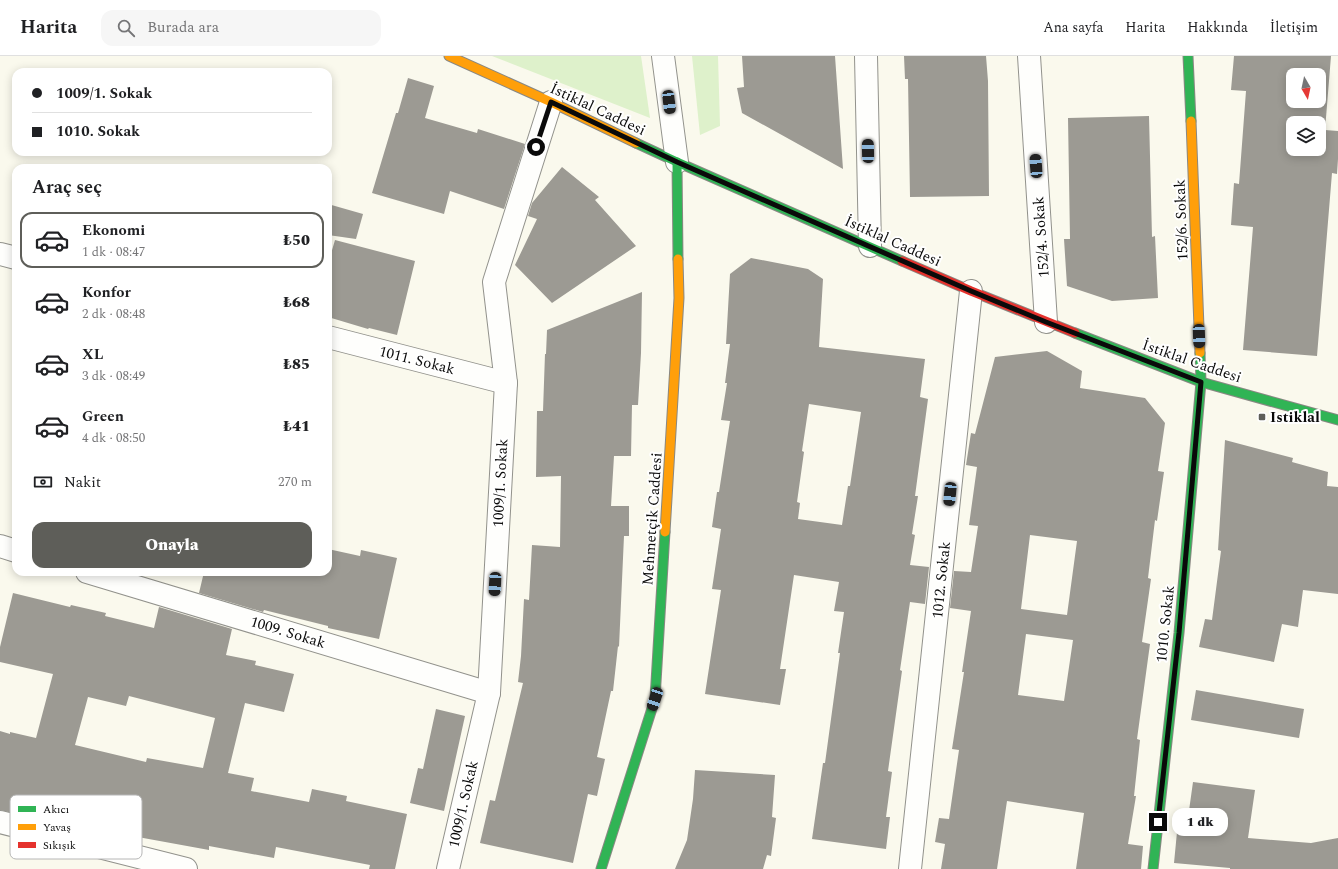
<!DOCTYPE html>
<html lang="tr">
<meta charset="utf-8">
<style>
body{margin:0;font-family:Spectral,serif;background:#f6f6f6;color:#202124;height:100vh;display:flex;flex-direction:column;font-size:15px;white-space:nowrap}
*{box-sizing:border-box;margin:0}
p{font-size:13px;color:#757577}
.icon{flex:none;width:22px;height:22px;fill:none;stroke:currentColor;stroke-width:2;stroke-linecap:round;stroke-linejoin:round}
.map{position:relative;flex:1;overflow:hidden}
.drawer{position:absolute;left:12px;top:108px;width:320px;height:412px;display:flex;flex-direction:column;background:#fff;border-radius:12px;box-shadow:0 2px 10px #0003}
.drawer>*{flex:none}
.guide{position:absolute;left:12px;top:12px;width:320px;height:88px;border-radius:12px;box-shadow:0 2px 10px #0003;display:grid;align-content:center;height:88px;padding:0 20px;background:#fff}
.needle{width:26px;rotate:171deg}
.tools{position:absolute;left:1286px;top:12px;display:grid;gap:8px}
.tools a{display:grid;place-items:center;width:40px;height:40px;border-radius:8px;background:#fff;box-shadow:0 2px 10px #0003;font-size:20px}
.end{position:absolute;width:18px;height:18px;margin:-9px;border:5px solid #0a0a0a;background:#fff;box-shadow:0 0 0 2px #fff}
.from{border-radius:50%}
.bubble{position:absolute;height:28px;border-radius:12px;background:#fff;box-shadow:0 2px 10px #0003;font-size:13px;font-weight:800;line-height:28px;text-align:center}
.car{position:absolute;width:12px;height:24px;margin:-12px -6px;border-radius:5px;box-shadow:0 0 3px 1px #0007;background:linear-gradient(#222 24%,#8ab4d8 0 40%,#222 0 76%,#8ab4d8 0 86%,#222 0)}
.guide b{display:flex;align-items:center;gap:14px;height:38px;font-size:15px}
.guide b+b{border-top:1px solid #e0e0e0}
.guide i{width:10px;height:10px;background:#202124}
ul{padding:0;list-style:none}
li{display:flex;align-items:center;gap:12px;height:56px;margin:0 8px 6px;padding:0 12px;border:2px solid transparent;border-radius:12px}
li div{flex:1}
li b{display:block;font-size:15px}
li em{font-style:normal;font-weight:800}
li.on{border-color:#5e5e59}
li>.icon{width:36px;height:36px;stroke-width:1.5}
h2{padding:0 20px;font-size:18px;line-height:48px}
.pay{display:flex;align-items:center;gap:10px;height:44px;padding:0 20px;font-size:15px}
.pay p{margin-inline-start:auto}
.button{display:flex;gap:8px;margin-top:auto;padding:8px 20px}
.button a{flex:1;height:46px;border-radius:12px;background:#5e5e59;color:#fff;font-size:16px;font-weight:800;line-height:46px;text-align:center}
header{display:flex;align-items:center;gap:24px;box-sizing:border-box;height:56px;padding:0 20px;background:#fff;border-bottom:1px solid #e0e0e0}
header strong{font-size:19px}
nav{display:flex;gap:22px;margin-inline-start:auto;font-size:14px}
.search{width:280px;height:36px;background:#f6f6f6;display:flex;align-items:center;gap:10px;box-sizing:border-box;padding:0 14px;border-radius:12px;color:#757577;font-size:15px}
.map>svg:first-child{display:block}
.green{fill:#def1cb}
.building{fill:#9c9a93;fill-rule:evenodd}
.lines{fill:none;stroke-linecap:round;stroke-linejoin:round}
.street-casing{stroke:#92928c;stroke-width:24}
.fast-casing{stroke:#898883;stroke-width:11}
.slow-casing{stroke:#898883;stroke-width:11}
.jam-casing{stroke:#898883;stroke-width:11}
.street{stroke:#fefefc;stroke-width:22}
.fast{stroke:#30b455;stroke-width:9}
.slow{stroke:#ff9f0a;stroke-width:9}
.jam{stroke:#e5322d;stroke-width:9}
.route{stroke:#0a0a0a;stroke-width:5}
.poi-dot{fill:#5e5e59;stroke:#fff;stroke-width:1.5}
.labels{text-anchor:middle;stroke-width:4;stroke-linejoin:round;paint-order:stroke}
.street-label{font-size:15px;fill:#0a0a0a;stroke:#fff}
.poi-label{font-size:15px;font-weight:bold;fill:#0a0a0a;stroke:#fff;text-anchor:start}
.key{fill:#fff;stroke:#b6b6b6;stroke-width:1}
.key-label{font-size:11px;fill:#0a0a0a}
</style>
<header>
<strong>Harita</strong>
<div class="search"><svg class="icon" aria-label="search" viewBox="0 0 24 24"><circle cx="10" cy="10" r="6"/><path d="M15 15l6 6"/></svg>Burada ara</div>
<nav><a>Ana sayfa</a><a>Harita</a><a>Hakkında</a><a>İletişim</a></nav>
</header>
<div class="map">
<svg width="1338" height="813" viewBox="0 0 1338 813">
<rect width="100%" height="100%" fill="#faf9ed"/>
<g class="green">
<polygon points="492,0 641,0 650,62"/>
<polygon points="692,0 718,0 720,70 700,79"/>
</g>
<g class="building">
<polygon points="742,0 835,0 843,113 742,57 737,32 744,31"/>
<polygon points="904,0 986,0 988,25 989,140 910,141 908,23 905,23"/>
<path d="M1234,0H1331L1325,74L1338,75V103L1337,118L1332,117L1317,300L1243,294L1253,171L1231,169L1234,127L1239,128L1246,35L1231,34ZM1293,19H1319V45H1293ZM1293,67H1319V93H1293Z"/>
<polygon points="408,22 434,30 425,62 477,77 478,73 525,88 504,153 450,135 444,158 372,137 396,57 398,57"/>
<polygon points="1149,60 1152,181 1155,180 1158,242 1112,245 1067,230 1064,183 1070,183 1068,62"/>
<polygon points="562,111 599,141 595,144 636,190 552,247 515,209 537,163 528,160 532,147"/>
<polygon points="328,148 363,158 356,183 328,179"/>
<polygon points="335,184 415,205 397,279 369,272 368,273 328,261 328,208"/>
<path d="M751,202L808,213L823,223L819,291L925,303L920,341L928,343L915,440H918L912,478L915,479L910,509L929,511L925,548L910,546L900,614L902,615L888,715L892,716L886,761H890L886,793L812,783L823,707H825L840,597H838L844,556L834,555L839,526L794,519L780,613H786L780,649L705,638L721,534L712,533L721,473L712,471L717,436H719L730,365L721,364L727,327H725L730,288H726L730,218ZM809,348L861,356L850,430H848L842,469L798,463L800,447L797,446L804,396L802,395Z"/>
<polygon points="642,236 641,297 638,349 632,349 631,400 614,400 611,450 629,450 629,480 624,480 619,591 618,590 613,635 611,635 597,701 605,703 597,740 588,738 573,807 480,787 490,744 495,745 523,627 518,626 521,600 524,543 529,544 532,489 560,491 561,420 536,421 537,355 543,355 545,298 546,298 547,274"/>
<path d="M1047,295L1082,315L1080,332L1145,342L1165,367L1158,415L1164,416L1157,465L1155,464L1148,522L1151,523L1142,586L1150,588L1137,683L1140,684L1134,740H1136L1128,788L1143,790L1141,813H1076L1084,757L1007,745L997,813H941L945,788L935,786L939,762L949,763L959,694L952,693L964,616H962L971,555L950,552L954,515L971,516L978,470L969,469L977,411L966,409L971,377L975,378L995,301ZM1030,479L1077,485L1067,559L1021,553ZM1026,578L1073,584L1064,645L1018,639Z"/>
<polygon points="1225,384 1293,402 1292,406 1328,416 1327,430 1338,431 1338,538 1303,534 1298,571 1282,568 1274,606 1199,591 1205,563 1212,564 1221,495 1218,494"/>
<polygon points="328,493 360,500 361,494 397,502 379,583 328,572 328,570 264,554 263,556 199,537 204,516 328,516"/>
<path d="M13,537L70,551L71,549L106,557L105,560L154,572L159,551L232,573L226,599L256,605L255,609L294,618L284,656L245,647L228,717L254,722L251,735L309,746L312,733L347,740L346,745L407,758L395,813H369L370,809L276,791L274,802L209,790V794L61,767L60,768L0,754V675L10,678V676L36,682L53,618L0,606V591ZM129,640L215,662L203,712L147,702L146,706L75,689L88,641L126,650Z"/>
<polygon points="1196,634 1304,653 1299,682 1191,664"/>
<polygon points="436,653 465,660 444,755 410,747 418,712 423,713"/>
<polygon points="695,714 775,719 772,761 776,762 771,800 767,799 763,813 675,813 687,784 693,743"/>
<polygon points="1193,726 1255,734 1248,782 1311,787 1338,782 1338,813 1230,813 1230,812 1174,807 1177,776 1186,776"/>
</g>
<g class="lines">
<g class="street-casing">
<g id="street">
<polyline points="663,0 677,106"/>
<polyline points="866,0 870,190"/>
<polyline points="1029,0 1046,266"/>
<polyline points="0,198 16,202"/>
<polyline points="328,281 506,327"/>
<polyline points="0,490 16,495"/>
<polyline points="87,516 489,637"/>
<polyline points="0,766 186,813"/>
<polyline points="448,813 489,637 506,327 494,226 551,46"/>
<polyline points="910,813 971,235"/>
</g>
</g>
<g class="fast-casing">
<g id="fast">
<polyline points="1188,0 1191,65"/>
<polyline points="636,87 677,106 902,205"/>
<polyline points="677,106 678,203"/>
<polyline points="1075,277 1201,326 1338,364"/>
<polyline points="601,813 655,643 665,476"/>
<polyline points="1153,813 1179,577 1201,326 1200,297"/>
</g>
</g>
<g class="slow-casing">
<g id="slow">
<polyline points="449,0 551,46 636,87"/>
<polyline points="1191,65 1200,297"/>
<polyline points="665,476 679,242 678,203"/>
</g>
</g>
<g class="jam-casing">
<polyline id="jam" points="902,205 971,235 1075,277"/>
</g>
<use href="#street" class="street"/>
<use href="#fast" class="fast"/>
<use href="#slow" class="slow"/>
<use href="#jam" class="jam"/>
</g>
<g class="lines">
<polyline class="route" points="536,91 551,46 677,106 971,235 1046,266 1201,326 1179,577 1158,766"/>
</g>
<rect class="poi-dot" x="1258" y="357" width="8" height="8" rx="2"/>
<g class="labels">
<g class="street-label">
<text transform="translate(598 53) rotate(25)" y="5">İstiklal Caddesi</text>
<text transform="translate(1181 164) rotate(-92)" y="5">152/6. Sokak</text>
<text transform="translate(1041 181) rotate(-94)" y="5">152/4. Sokak</text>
<text transform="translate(893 185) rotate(24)" y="5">İstiklal Caddesi</text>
<text transform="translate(417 304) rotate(14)" y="5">1011. Sokak</text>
<text transform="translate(1192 305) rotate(19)" y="5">İstiklal Caddesi</text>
<text transform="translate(500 427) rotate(-87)" y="5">1009/1. Sokak</text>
<text transform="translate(652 463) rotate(-86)" y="5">Mehmetçik Caddesi</text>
<text transform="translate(941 524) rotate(-84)" y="5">1012. Sokak</text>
<text transform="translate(1165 568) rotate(-84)" y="5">1010. Sokak</text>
<text transform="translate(288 576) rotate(17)" y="5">1009. Sokak</text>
<text transform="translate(463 748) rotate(-77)" y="5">1009/1. Sokak</text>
</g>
<g class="poi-label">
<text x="1270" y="366">Istiklal</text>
</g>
</g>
<rect x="10" y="739" width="132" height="64" rx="6" class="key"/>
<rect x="18" y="750" width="18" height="6" fill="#30b455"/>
<rect x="18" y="768" width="18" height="6" fill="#ff9f0a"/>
<rect x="18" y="786" width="18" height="6" fill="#e5322d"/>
<g class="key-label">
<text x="43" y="757">Akıcı</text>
<text x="43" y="775">Yavaş</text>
<text x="43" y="793">Sıkışık</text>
</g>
</svg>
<div class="tools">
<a><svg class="needle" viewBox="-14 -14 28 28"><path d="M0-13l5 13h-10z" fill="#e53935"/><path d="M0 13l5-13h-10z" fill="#757577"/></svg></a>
<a><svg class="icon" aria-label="layers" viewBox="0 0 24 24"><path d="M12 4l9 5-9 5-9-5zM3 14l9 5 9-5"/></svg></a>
</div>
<i class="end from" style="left:536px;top:91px"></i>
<i class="end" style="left:1158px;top:766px"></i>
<div class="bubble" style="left:1172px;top:752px;width:56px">1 dk</div>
<i class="car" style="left:669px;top:46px;rotate:173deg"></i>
<i class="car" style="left:868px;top:95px;rotate:359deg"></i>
<i class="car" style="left:1036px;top:110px;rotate:356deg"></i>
<i class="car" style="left:1199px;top:280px;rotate:178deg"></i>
<i class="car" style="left:950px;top:438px;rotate:186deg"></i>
<i class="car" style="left:495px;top:528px;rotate:183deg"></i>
<i class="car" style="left:655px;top:643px;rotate:198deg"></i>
<div class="guide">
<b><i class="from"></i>1009/1. Sokak</b>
<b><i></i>1010. Sokak</b>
</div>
<section class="drawer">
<h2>Araç seç</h2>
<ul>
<li class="on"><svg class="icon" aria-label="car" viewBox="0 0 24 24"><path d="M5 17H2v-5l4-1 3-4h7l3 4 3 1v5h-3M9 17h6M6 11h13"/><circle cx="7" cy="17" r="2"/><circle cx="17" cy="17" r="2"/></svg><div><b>Ekonomi</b><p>1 dk · 08:47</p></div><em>₺50</em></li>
<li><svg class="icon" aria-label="car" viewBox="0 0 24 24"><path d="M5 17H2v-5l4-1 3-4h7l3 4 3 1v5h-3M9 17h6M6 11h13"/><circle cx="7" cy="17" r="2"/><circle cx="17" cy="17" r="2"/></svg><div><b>Konfor</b><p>2 dk · 08:48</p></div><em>₺68</em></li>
<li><svg class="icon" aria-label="car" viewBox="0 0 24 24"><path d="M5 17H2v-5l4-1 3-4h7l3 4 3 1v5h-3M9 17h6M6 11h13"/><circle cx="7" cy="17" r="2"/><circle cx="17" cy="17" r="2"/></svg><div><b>XL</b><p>3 dk · 08:49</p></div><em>₺85</em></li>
<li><svg class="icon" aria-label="car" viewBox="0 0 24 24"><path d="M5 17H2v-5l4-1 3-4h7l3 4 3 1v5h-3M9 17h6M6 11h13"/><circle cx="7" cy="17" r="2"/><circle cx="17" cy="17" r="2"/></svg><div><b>Green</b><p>4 dk · 08:50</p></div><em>₺41</em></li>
</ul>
<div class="pay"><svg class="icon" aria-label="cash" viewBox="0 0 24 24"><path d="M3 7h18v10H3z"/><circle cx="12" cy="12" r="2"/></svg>Nakit<p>270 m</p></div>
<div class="button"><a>Onayla</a></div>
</section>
</div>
